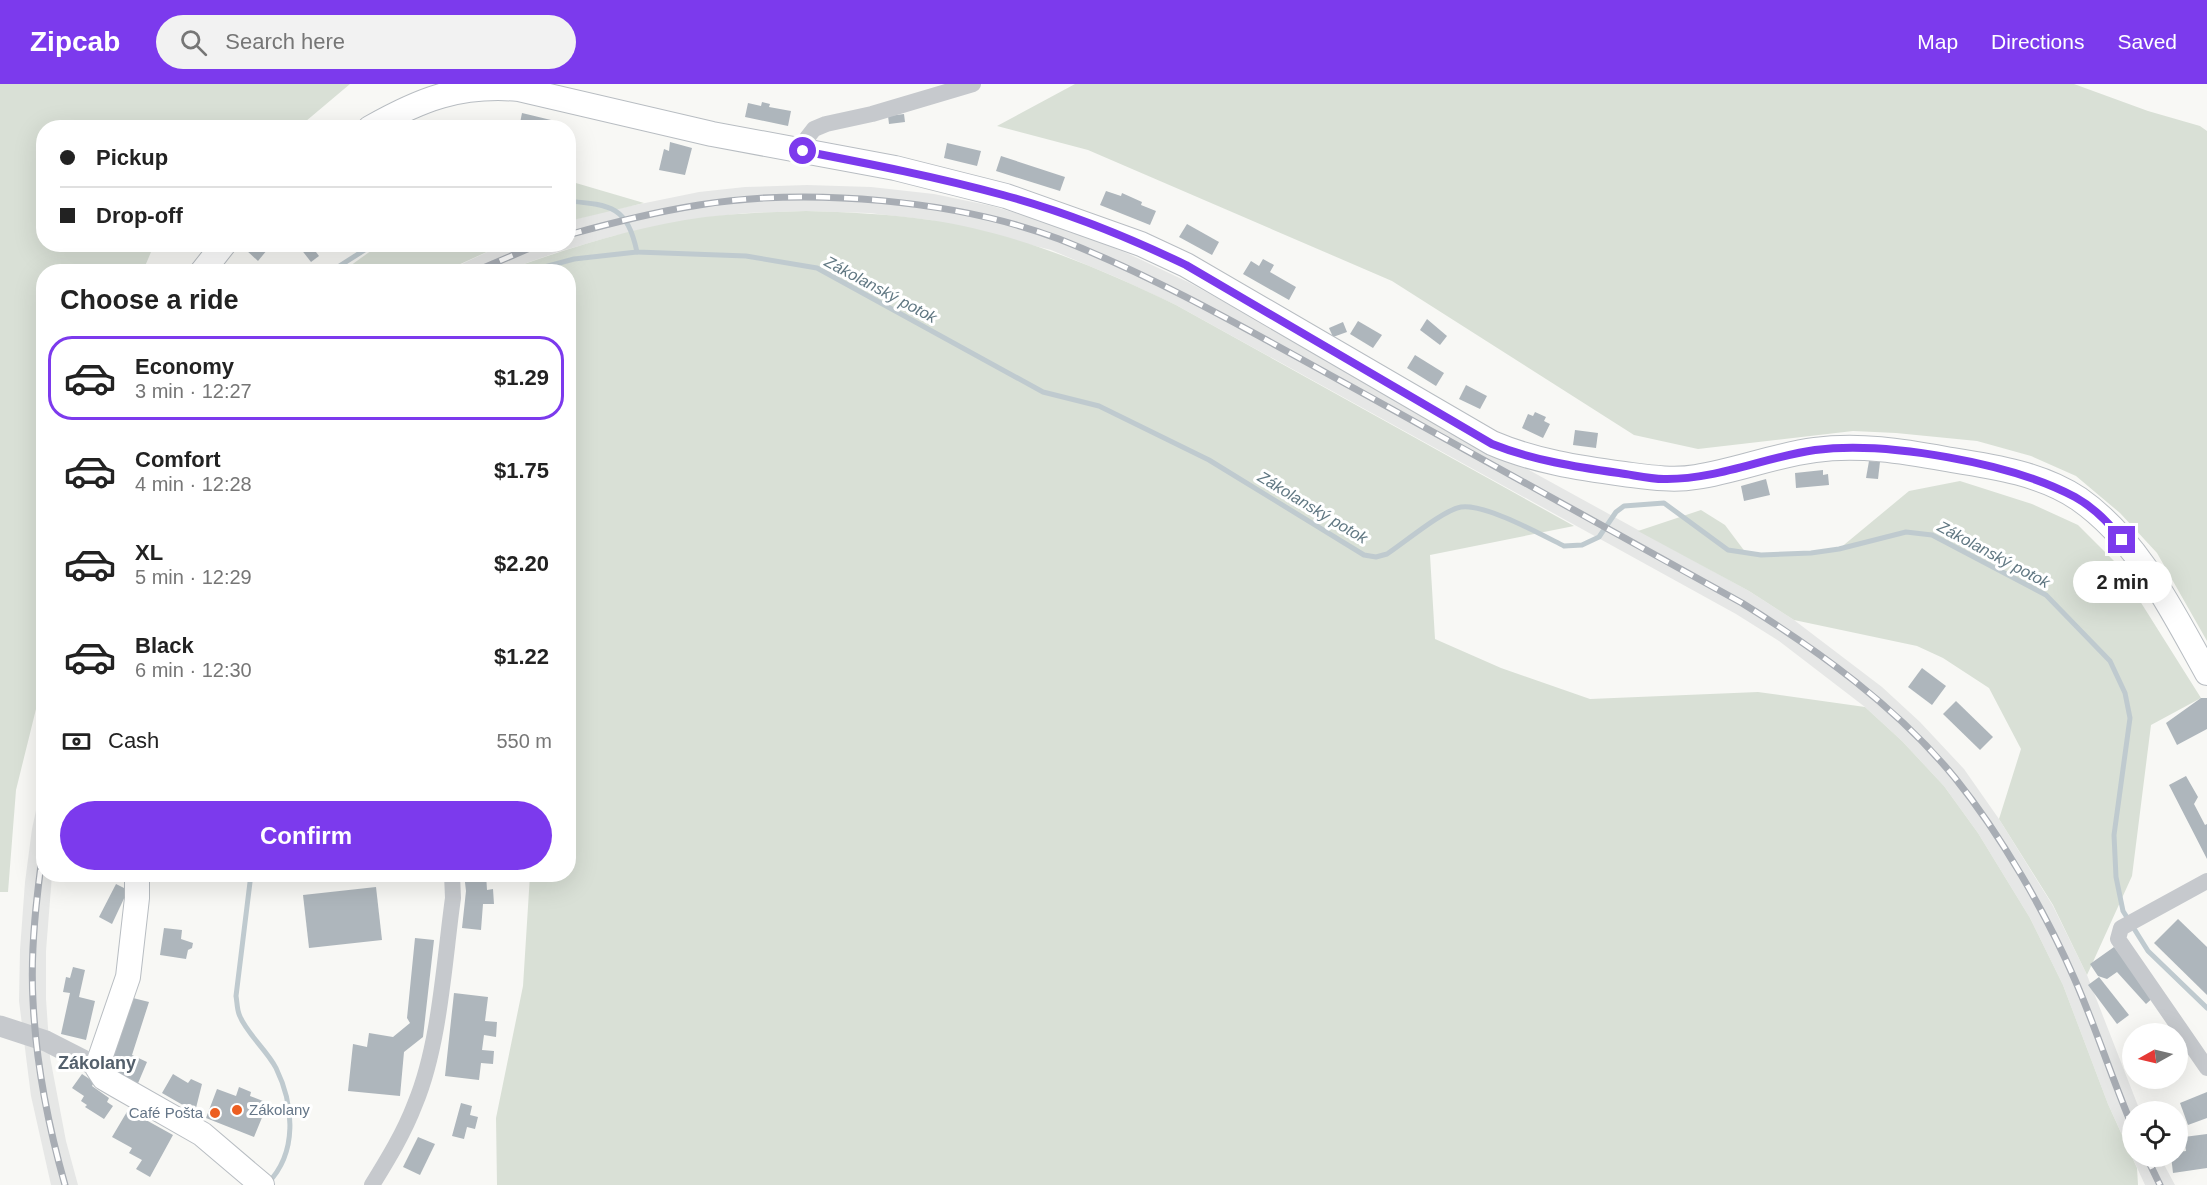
<!DOCTYPE html>
<meta charset="utf-8">
<style>
body{margin:0;font-family:Arial,sans-serif;background:#f2f2f2;color:#222;height:100vh;display:flex;flex-direction:column;font-size:22px;white-space:nowrap}
*{box-sizing:border-box;margin:0}
p{font-size:20px;color:#767676}
.icon{flex:none;width:33px;height:33px;fill:none;stroke:currentColor;stroke-width:2;stroke-linecap:round;stroke-linejoin:round}
.map{position:relative;flex:1;overflow:hidden}
.drawer{position:absolute;left:36px;top:180px;width:540px;height:618px;display:flex;flex-direction:column;background:#fff;border-radius:24px;box-shadow:0 6px 24px #0002}
.drawer>*{flex:none}
.top-card{position:absolute;left:36px;top:36px;width:540px;height:132px;border-radius:24px;box-shadow:0 6px 24px #0002;display:grid;align-content:center;height:132px;padding:0 24px;background:#fff}
.needle{width:39px;rotate:262deg}
.controls{position:absolute;left:2122px;top:939px;display:grid;gap:12px}
.controls a{display:grid;place-items:center;width:66px;height:66px;border-radius:50%;background:#fff;box-shadow:0 6px 24px #0002;font-size:30px}
.end{position:absolute;width:27px;height:27px;margin:-14px;border:8px solid #7c3aed;background:#fff;box-shadow:0 0 0 3px #fff}
.from{border-radius:50%}
.bubble{position:absolute;height:42px;border-radius:21px;background:#fff;box-shadow:0 6px 24px #0002;font-size:20px;font-weight:700;line-height:42px;text-align:center}
.top-card b{display:flex;align-items:center;gap:21px;height:57px;font-size:22px}
.top-card b+b{border-top:2px solid #e0e0e0}
.top-card i{width:15px;height:15px;background:#222}
ul{padding:0;list-style:none}
li{display:flex;align-items:center;gap:18px;height:84px;margin:0 12px 9px;padding:0 12px;border:3px solid transparent;border-radius:24px}
li div{flex:1}
li b{display:block;font-size:22px}
li em{font-style:normal;font-weight:700}
li.selected{border-color:#7c3aed}
li>.icon{width:54px;height:54px;stroke-width:1.5}
h2{padding:0 24px;font-size:27px;line-height:72px}
.pay{display:flex;align-items:center;gap:15px;height:66px;padding:0 24px;font-size:22px}
.pay p{margin-inline-start:auto}
.action{display:flex;gap:12px;margin-top:auto;padding:12px 24px}
.action a{flex:1;height:69px;border-radius:36px;background:#7c3aed;color:#fff;font-size:24px;font-weight:700;line-height:69px;text-align:center}
header{display:flex;align-items:center;gap:36px;box-sizing:border-box;height:84px;padding:0 30px;background:#7c3aed;color:#fff}
header strong{font-size:28px}
nav{display:flex;gap:33px;margin-inline-start:auto;font-size:21px}
.search{width:420px;height:54px;background:#f2f2f2;display:flex;align-items:center;gap:15px;box-sizing:border-box;padding:0 21px;border-radius:33px;color:#767676;font-size:22px}
.map>svg:first-child{display:block}
.built{fill:#e6e7e6}
.green{fill:#d9e0d6}
.lines{fill:none;stroke-linecap:round;stroke-linejoin:round}
.stream{stroke:#bfcacf;stroke-width:5}
.building{fill:#aeb6bc}
.secondary-casing{stroke:#b8bdc2;stroke-width:26}
.minor{stroke:#c6c9cd;stroke-width:16}
.tertiary{stroke:#c6c9cd;stroke-width:21}
.secondary{stroke:#fff;stroke-width:24}
.rail-casing{stroke:#a8adb4;stroke-width:7}
.rail{stroke:#fff;stroke-width:4.5;stroke-dasharray:14;stroke-linecap:butt}
.route{stroke:#7c3aed;stroke-width:8}
.poi-dot{fill:#ec5e21;stroke:#fff;stroke-width:2}
.labels{text-anchor:middle;stroke-width:6;stroke-linejoin:round;paint-order:stroke}
.poi-label{font-size:15px;fill:#657688;stroke:#fff;text-anchor:start}
.water-label{font-size:16px;font-style:italic;fill:#617883;stroke:#fff}
.quarter-label{font-size:18px;font-weight:bold;fill:#54606c;stroke:#fff}
</style>
<header>
<strong>Zipcab</strong>
<div class="search"><svg class="icon" aria-label="search" viewBox="0 0 24 24"><circle cx="10" cy="10" r="6"/><path d="M15 15l6 6"/></svg>Search here</div>
<nav><a>Map</a><a>Directions</a><a>Saved</a></nav>
</header>
<div class="map">
<svg width="2207" height="1101" viewBox="0 0 2207 1101">
<rect width="100%" height="100%" fill="#f8f8f5"/>
<g class="built">
<polygon points="807,101 871,103 934,110 992,122 1060,142 1129,170 1188,198 1538,391 1749,507 1794,536 1882,603 1920,638 1964,685 1999,735 2053,822 2087,891 2140,1027 2133,1028 2133,1072 2160,1073 2175,1101 2145,1101 2108,1020 2063,901 2030,834 1978,749 1944,702 1902,657 1865,623 1779,557 1736,530 1176,221 1118,194 1051,166 930,136 869,129 806,127 746,129 702,134 613,152 558,168 504,187 445,188 502,161 568,160 569,137 606,127 699,108 745,103"/>
<polygon points="43,694 44,790 52,791 46,867 46,915 50,973 66,1057 78,1101 51,1101 31,1012 19,917 20,866 25,798 32,745"/>
</g>
<g class="green">
<polygon points="0,0 350,0 299,43 44,44 44,160 159,161 151,168 143,187 44,188 43,603 38,617 16,706 8,808 0,808"/>
<polygon points="1075,0 2074,0 2148,27 2200,42 2207,47 2207,557 2157,469 2120,429 2076,392 2031,372 1977,357 1896,349 1853,347 1698,365 1634,351 1392,197 1088,66 997,42"/>
<polygon points="569,97 644,119 569,137"/>
<path d="M806,127C848,128 889,130 930,136C1017,149 1097,183 1176,221L1574,442L1430,471L1435,555L1501,584L1590,615L1758,608L1865,623L1902,657L1944,702L1978,749L2030,834L2063,901L2108,1020L2137,1084L2138,1101H497L496,1034L523,902L530,791L568,790V188L504,187C569,164 636,142 705,133C739,129 772,128 806,127Z"/>
<polygon points="379,161 379,160 502,161 445,187 343,187"/>
<polygon points="1960,397 2032,420 2078,441 2116,479 2201,614 2151,641 2132,792 2087,891 2053,821 1999,735 2021,665 1989,604 1943,574 1917,562 1794,536 1749,507 1638,447 1701,426 1725,441 1746,469 1794,470 1839,465 1909,407"/>
</g>
<g class="lines">
<g class="stream">
<path d="M568,117C611,121 627,122 637,168L746,172L817,184L1043,308L1099,322L1209,376L1364,471L1376,473L1387,470C1404,459 1443,426 1461,423C1484,419 1542,451 1564,462L1582,461L1599,453L1616,428L1624,422L1664,419L1728,466L1761,471L1811,469L1839,465L1906,448L1932,451L2046,511L2110,577L2125,609L2130,634L2114,751L2116,793L2123,827L2148,867L2207,924"/>
<polyline points="330,188 374,160"/>
<polyline points="526,188 574,175 637,168"/>
<path d="M251,790L236,912C237,917 237,925 239,930C245,948 267,966 276,984C294,1021 298,1069 267,1100"/>
</g>
</g>
<g class="building">
<polygon points="762,18 770,20 769,23 791,27 788,42 745,33 748,19 761,22"/>
<polygon points="522,29 551,36 549,44 519,44"/>
<polygon points="904,30 905,38 889,40 888,32"/>
<polygon points="670,58 692,64 685,91 659,86 664,65 669,67"/>
<polygon points="947,59 981,67 977,82 944,74"/>
<polygon points="1001,72 1065,93 1060,107 996,87"/>
<polygon points="1106,107 1121,112 1122,109 1142,118 1141,121 1156,127 1150,141 1100,121"/>
<polygon points="1187,140 1219,158 1212,171 1179,153"/>
<polygon points="251,160 272,160 258,177 246,166"/>
<polygon points="297,160 310,160 319,172 311,178"/>
<polygon points="1263,175 1274,181 1270,188 1296,203 1289,216 1243,190 1251,177 1259,182"/>
<polygon points="1427,235 1447,252 1440,261 1420,246"/>
<polygon points="1358,237 1382,251 1373,264 1350,250"/>
<polygon points="1343,238 1347,248 1333,253 1329,244"/>
<polygon points="1415,271 1444,289 1436,302 1407,284"/>
<polygon points="1466,301 1487,312 1480,325 1459,315"/>
<polygon points="1535,328 1546,333 1544,337 1550,340 1543,354 1522,344 1528,330 1533,332"/>
<polygon points="1575,346 1598,349 1596,364 1573,361"/>
<polygon points="1869,377 1880,378 1878,395 1866,394"/>
<polygon points="1823,386 1823,391 1828,390 1829,401 1796,404 1795,389"/>
<polygon points="1766,395 1770,411 1744,417 1741,402"/>
<polygon points="1922,584 1946,602 1932,621 1908,603"/>
<polygon points="2201,614 2207,614 2207,645 2177,661 2166,639"/>
<polygon points="1956,617 1993,653 1980,666 1943,630"/>
<polygon points="2186,692 2198,713 2194,720 2205,741 2207,740 2207,775 2169,701"/>
<polygon points="464,790 486,790 487,806 493,805 494,820 483,820 481,846 462,844 466,807"/>
<polygon points="116,800 128,806 112,840 99,833"/>
<polygon points="376,803 382,856 309,864 303,811"/>
<polygon points="2178,835 2207,863 2207,911 2154,859"/>
<polygon points="164,844 182,846 181,855 193,859 192,864 188,866 186,875 160,871"/>
<polygon points="415,854 434,856 423,953 404,968 400,1012 348,1007 353,960 367,963 369,949 393,953 410,939 407,934"/>
<polygon points="2114,863 2155,912 2146,920 2117,888 2107,895 2098,892 2090,880"/>
<polygon points="73,883 85,886 79,913 95,917 86,956 61,950 70,909 63,908 66,893 70,894"/>
<polygon points="2099,893 2129,931 2117,940 2088,901"/>
<polygon points="454,909 488,913 485,937 497,938 496,953 484,951 482,966 494,967 493,980 481,979 479,996 445,992"/>
<polygon points="129,913 149,918 132,971 147,978 136,1004 111,991 108,977"/>
<polygon points="82,990 94,998 92,1002 109,1014 107,1018 113,1022 104,1035 85,1023 87,1021 81,1017 84,1012 72,1004"/>
<polygon points="173,990 188,999 191,995 202,1000 195,1028 162,1009"/>
<polygon points="239,1003 251,1008 250,1012 268,1019 254,1053 206,1034 217,1005 236,1012"/>
<polygon points="2207,1008 2207,1034 2188,1041 2180,1019"/>
<polygon points="461,1019 472,1022 470,1031 478,1033 475,1045 467,1043 464,1055 452,1052"/>
<polygon points="128,1026 173,1051 150,1093 136,1085 142,1076 129,1069 132,1064 112,1053"/>
<polygon points="2207,1050 2207,1084 2173,1089 2171,1072 2178,1072 2178,1068 2186,1067 2184,1053"/>
<polygon points="418,1053 435,1060 420,1091 403,1083"/>
</g>
<g class="lines">
<g class="secondary-casing">
<g id="secondary">
<path d="M370,44C421,15 460,0 519,5L712,50L895,84L1006,112L1141,160L1186,181L1492,359C1534,377 1579,384 1624,390C1648,393 1672,397 1696,393C1736,387 1775,371 1815,366C1859,360 1902,367 1946,375C1990,382 2041,389 2079,415C2139,457 2172,527 2207,589"/>
<polyline points="202,188 224,160"/>
<polyline points="137,790 137,814 128,893 97,983 104,994 116,1001 202,1050 262,1101"/>
</g>
</g>
<g class="minor">
<polyline points="803,67 807,54 814,45 826,40 872,30 973,0"/>
<polyline points="2207,797 2121,844 2118,855 2207,984"/>
<path d="M372,1101C388,1075 404,1049 415,1020C440,960 444,878 453,814L452,790"/>
</g>
<polyline class="tertiary" points="0,942 46,957 97,983"/>
<use href="#secondary" class="secondary"/>
<g class="rail-casing">
<g id="rail">
<path d="M568,151C611,139 655,128 699,121C809,103 956,116 1059,155C1161,195 1255,250 1350,302C1481,374 1611,447 1742,519C1819,567 1897,623 1955,694C2001,751 2046,829 2075,896C2096,944 2112,995 2133,1044"/>
<polyline points="474,188 539,160"/>
<path d="M44,758C37,810 30,864 33,917C36,980 48,1041 65,1101"/>
<polyline points="2146,1072 2160,1101"/>
</g>
</g>
<use href="#rail" class="rail"/>
</g>
<g class="lines">
<path class="route" d="M803,67C870,80 937,93 1003,111C1066,128 1128,153 1186,181L1492,360C1532,376 1576,383 1619,389C1634,391 1649,395 1664,395C1716,396 1765,373 1815,366C1887,357 2012,379 2075,413C2093,423 2110,440 2122,456"/>
</g>
<g class="poi-dot">
<circle cx="237" cy="1026" r="6"/>
<circle cx="215" cy="1029" r="6"/>
</g>
<g class="labels">
<g class="poi-label">
<text x="249" y="1031">Zákolany</text>
<text x="203" y="1034" text-anchor="end">Café Pošta</text>
</g>
<g class="water-label">
<text transform="translate(881 205) rotate(28)" y="6">Zákolanský potok</text>
<text transform="translate(1313 423) rotate(31)" y="6">Zákolanský potok</text>
<text transform="translate(1994 470) rotate(28)" y="6">Zákolanský potok</text>
</g>
<g class="quarter-label">
<text x="97" y="985">Zákolany</text>
</g>
</g>
</svg>
<div class="controls">
<a><svg class="needle" viewBox="-14 -14 28 28"><path d="M0-13l5 13h-10z" fill="#e53935"/><path d="M0 13l5-13h-10z" fill="#767676"/></svg></a>
<a><svg class="icon" aria-label="locate" viewBox="0 0 24 24"><circle cx="12" cy="12" r="6"/><path d="M12 2v4M12 18v4M2 12h4M18 12h4"/></svg></a>
</div>
<i class="end from" style="left:803px;top:67px"></i>
<i class="end" style="left:2122px;top:456px"></i>
<div class="bubble" style="left:2073px;top:477px;width:99px">2 min</div>
<div class="top-card">
<b><i class="from"></i>Pickup</b>
<b><i></i>Drop-off</b>
</div>
<section class="drawer">
<h2>Choose a ride</h2>
<ul>
<li class="selected"><svg class="icon" aria-label="car" viewBox="0 0 24 24"><path d="M5 17H2v-5l4-1 3-4h7l3 4 3 1v5h-3M9 17h6M6 11h13"/><circle cx="7" cy="17" r="2"/><circle cx="17" cy="17" r="2"/></svg><div><b>Economy</b><p>3 min · 12:27</p></div><em>$1.29</em></li>
<li><svg class="icon" aria-label="car" viewBox="0 0 24 24"><path d="M5 17H2v-5l4-1 3-4h7l3 4 3 1v5h-3M9 17h6M6 11h13"/><circle cx="7" cy="17" r="2"/><circle cx="17" cy="17" r="2"/></svg><div><b>Comfort</b><p>4 min · 12:28</p></div><em>$1.75</em></li>
<li><svg class="icon" aria-label="car" viewBox="0 0 24 24"><path d="M5 17H2v-5l4-1 3-4h7l3 4 3 1v5h-3M9 17h6M6 11h13"/><circle cx="7" cy="17" r="2"/><circle cx="17" cy="17" r="2"/></svg><div><b>XL</b><p>5 min · 12:29</p></div><em>$2.20</em></li>
<li><svg class="icon" aria-label="car" viewBox="0 0 24 24"><path d="M5 17H2v-5l4-1 3-4h7l3 4 3 1v5h-3M9 17h6M6 11h13"/><circle cx="7" cy="17" r="2"/><circle cx="17" cy="17" r="2"/></svg><div><b>Black</b><p>6 min · 12:30</p></div><em>$1.22</em></li>
</ul>
<div class="pay"><svg class="icon" aria-label="cash" viewBox="0 0 24 24"><path d="M3 7h18v10H3z"/><circle cx="12" cy="12" r="2"/></svg>Cash<p>550 m</p></div>
<div class="action"><a>Confirm</a></div>
</section>
</div>
